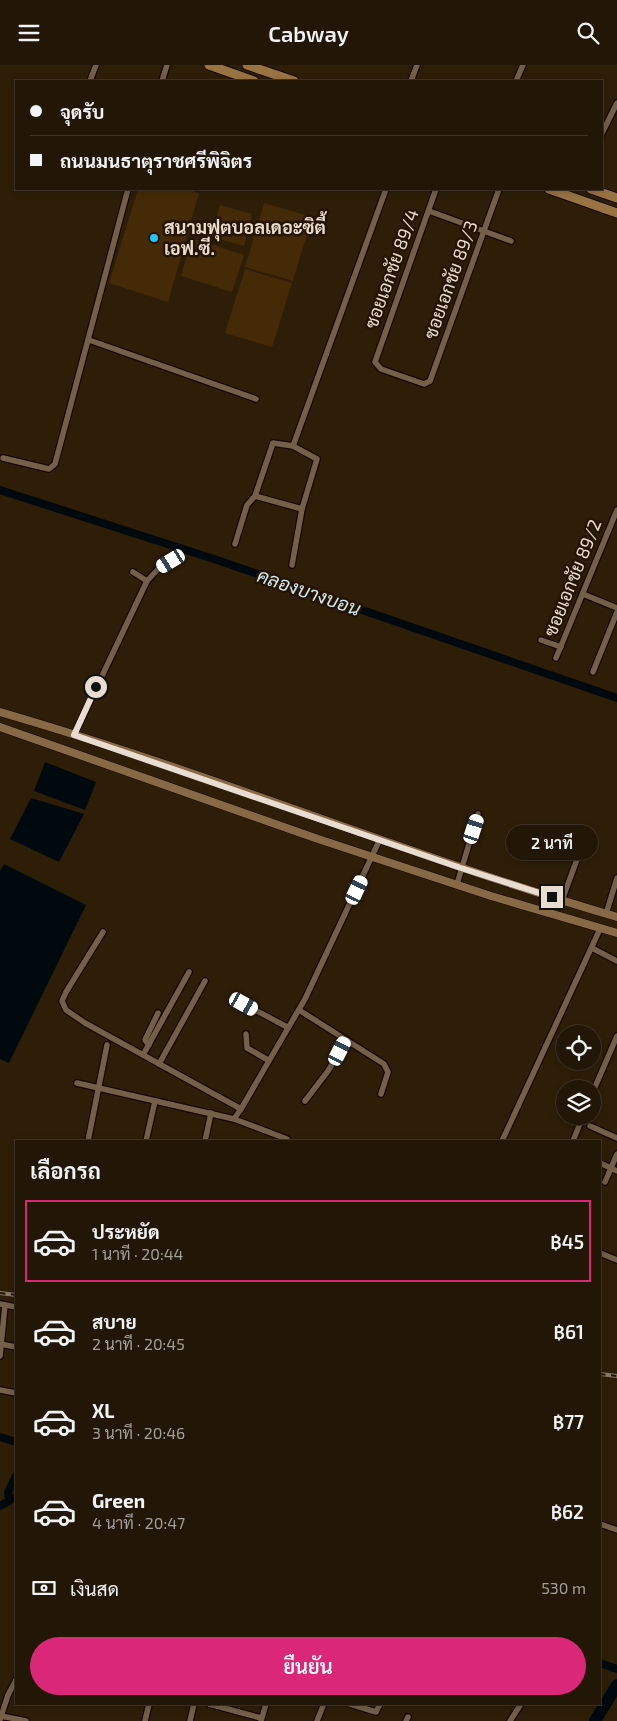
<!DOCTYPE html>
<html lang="th">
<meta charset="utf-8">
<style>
body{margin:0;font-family:"Exo 2",Sarabun,sans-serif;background:#2e2314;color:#f1f3f6;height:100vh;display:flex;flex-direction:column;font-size:19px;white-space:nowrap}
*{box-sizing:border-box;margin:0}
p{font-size:16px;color:#a29f9b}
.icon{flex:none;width:28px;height:28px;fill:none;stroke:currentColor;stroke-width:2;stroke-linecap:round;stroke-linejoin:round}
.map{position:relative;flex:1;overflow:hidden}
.sheet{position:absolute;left:15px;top:1075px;width:586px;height:565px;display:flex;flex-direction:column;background:#221606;border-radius:0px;box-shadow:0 2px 8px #0003,0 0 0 1px #3f3528}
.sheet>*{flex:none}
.guide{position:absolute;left:15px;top:15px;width:588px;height:110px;border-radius:0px;box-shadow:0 2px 8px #0003,0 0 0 1px #3f3528;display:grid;align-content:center;height:110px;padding:0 15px;background:#221606}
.tools{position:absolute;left:556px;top:960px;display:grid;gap:10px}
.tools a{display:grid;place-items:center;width:45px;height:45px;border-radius:50%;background:#221606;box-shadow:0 2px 8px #0003,0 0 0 1px #3f3528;font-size:25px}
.end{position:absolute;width:22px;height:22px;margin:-11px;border:6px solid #e9ddd1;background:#111;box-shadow:0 0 0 2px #111}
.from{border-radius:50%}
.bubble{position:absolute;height:35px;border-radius:18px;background:#221606;box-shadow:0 2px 8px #0003,0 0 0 1px #3f3528;font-size:16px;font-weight:600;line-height:35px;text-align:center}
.car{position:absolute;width:15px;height:30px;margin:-15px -8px;border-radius:6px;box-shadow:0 0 4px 1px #0007;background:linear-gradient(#fff 24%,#345 0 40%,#fff 0 76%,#345 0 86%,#fff 0)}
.guide b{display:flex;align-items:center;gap:18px;height:48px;font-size:19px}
.guide b+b{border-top:1px solid #3f3528}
.guide i{width:12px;height:12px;background:#f1f3f6}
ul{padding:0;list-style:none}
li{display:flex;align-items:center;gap:15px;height:82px;margin:0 10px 8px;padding:0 5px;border:2px solid transparent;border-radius:0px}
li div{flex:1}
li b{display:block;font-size:19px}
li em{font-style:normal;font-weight:600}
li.selected{border-color:#db2777}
li>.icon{width:45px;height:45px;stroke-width:1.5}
h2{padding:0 15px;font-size:22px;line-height:60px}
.pay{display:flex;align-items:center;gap:12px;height:55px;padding:0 15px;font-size:19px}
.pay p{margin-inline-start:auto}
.cta{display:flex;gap:10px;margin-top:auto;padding:10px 15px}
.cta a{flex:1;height:58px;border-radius:30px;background:#db2777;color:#fff;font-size:20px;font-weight:600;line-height:58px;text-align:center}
header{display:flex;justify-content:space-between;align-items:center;height:65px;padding:0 15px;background:#221606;font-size:22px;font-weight:600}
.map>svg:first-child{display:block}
.green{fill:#442a06}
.water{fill:#00090e}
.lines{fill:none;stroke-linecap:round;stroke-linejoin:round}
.canal{stroke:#00090e;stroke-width:8}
.river{stroke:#00090e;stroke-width:12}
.street-casing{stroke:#160700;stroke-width:8}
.secondary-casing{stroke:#160700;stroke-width:9}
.primary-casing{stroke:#160700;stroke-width:11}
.street{stroke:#746049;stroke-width:5.5}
.secondary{stroke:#876946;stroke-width:8}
.primary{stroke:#997342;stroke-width:9}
.rail-casing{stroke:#887a68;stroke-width:4}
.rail{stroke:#241401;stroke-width:2;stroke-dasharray:5.5;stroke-linecap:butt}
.route{stroke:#e9ddd1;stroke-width:6}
.poi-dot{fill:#1ec9fd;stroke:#241401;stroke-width:2}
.labels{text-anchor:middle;stroke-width:5;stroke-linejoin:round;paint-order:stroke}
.poi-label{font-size:18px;font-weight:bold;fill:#e9ddd1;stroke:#241401;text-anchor:start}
.street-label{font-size:18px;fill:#e9ddd1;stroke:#241401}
.water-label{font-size:19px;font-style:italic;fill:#d0e9f4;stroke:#241401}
</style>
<header><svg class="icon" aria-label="menu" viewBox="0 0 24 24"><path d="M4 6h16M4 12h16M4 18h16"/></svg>Cabway<svg class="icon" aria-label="search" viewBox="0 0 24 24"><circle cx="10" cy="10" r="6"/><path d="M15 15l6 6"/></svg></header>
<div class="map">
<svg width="617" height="1656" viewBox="0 0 617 1656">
<rect width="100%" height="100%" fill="#2e1e08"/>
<g class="green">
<polygon points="138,124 185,124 199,128 168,237 109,218"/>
<polygon points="264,138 312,152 293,216 245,202"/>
<polygon points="220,140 252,149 244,181 211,172"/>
<polygon points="192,173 244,190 232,227 181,211"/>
<polygon points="245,204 292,218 272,282 225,268"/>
</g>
<g class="water">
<polygon points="45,697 96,717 85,745 34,726"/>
<polygon points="31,733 84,749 59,797 10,774"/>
<polygon points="4,799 86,840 9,998 0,994 0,806"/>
</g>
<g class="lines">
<g class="canal">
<polyline points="0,425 220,496 617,633"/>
<polyline points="0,1372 16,1377"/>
<polyline points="9,1435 8,1427 16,1411"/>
<polyline points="0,1441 16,1432"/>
<polyline points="600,1598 617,1604"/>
</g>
<polyline class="river" points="595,1656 617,1620"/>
<g class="street-casing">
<g id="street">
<polyline points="90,16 96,0"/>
<polyline points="162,16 167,0"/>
<polyline points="411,16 417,0"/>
<polyline points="516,16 523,0"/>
<polyline points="601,70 617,38"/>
<polyline points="436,124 375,297 381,304 424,319 430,316 499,124"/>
<polyline points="429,146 511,176"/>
<polyline points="89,275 256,334"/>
<polyline points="293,381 386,124"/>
<polyline points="3,393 49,404 55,399 128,124"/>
<polyline points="235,479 247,440 255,431 273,378 293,381 317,394 302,444 255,431"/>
<polyline points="292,500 302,444"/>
<polyline points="133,507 147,516"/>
<polyline points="583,529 617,543"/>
<polyline points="541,575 561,582"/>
<polyline points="556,593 617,445"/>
<polyline points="593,607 617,547"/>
<polyline points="74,670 147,516 159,503 171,496"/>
<polyline points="457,819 478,749"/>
<polyline points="562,835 585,773"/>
<polyline points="606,849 617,813"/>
<polyline points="103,867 66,927 62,936 66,945 85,958 241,1044 305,934 380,774"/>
<polyline points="592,883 617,896"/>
<polyline points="244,939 287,962"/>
<polyline points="299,945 384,999 388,1007 381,1029"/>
<polyline points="246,969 247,983 268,995"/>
<polyline points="149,980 145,975 158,948"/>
<polyline points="143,990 189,907"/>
<polyline points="159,999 205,916"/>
<polyline points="77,1018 234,1054 241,1044"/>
<polyline points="592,1029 617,971"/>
<polyline points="305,1036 328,1006 346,975"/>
<polyline points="234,1054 287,1074"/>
<polyline points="590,1061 617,1073"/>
<polyline points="88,1076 107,980"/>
<polyline points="146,1076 155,1036"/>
<polyline points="205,1076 211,1048"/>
<polyline points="502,1076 600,864"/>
<polyline points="573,1076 583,1051"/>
<polyline points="600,1098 617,1106"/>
<polyline points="605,1117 617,1089"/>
<polyline points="600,1188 617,1195"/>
<polyline points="0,1239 16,1242"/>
<polyline points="0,1279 16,1282"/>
<polyline points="0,1291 5,1240"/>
<polyline points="0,1325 16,1328"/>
<polyline points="600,1459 617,1465"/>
<polyline points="209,1639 261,1653"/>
<polyline points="350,1639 376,1647 380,1639"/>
<polyline points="1,1651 26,1656"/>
<polyline points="0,1655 8,1630 16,1615"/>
<polyline points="145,1656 149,1639"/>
<polyline points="190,1656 194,1639"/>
<polyline points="261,1656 266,1639"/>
<polyline points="317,1656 323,1641"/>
<polyline points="406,1656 408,1652"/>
<polyline points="510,1656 521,1639"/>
</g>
</g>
<g class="secondary-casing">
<g id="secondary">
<path d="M0,647C208,707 409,791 617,852"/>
<polyline points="0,662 318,774 491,831 617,868"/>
</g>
</g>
<g class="primary-casing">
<g id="primary">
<polyline points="209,0 254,16"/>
<polyline points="247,0 294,16"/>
<polyline points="549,124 617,148"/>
<polyline points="591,124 617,133"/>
</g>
</g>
<use href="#street" class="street"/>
<use href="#secondary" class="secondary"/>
<use href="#primary" class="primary"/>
<g class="rail-casing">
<g id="rail">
<polyline points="0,1228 16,1230"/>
<polyline points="600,1309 617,1311"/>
</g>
</g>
<use href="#rail" class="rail"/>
</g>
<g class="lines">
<polyline class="route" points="96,622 74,670 461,803 552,832"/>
</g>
<circle class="poi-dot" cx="154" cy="173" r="5"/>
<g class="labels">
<g class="poi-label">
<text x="164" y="169">สนามฟุตบอลเดอะซิตี้<tspan x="164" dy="21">เอฟ.ซี.</tspan></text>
</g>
<g class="street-label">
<text transform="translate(392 204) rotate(-70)" y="6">ซอยเอกชัย 89/4</text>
<text transform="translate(451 215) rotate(-70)" y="6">ซอยเอกชัย 89/3</text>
<text transform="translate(573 513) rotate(-68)" y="6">ซอยเอกชัย 89/2</text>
</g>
<g class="water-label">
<text transform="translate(309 527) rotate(19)" y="7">คลองบางบอน</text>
</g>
</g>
</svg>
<div class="tools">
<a><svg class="icon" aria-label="locate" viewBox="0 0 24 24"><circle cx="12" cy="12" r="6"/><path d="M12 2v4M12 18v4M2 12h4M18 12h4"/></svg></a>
<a><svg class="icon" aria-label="layers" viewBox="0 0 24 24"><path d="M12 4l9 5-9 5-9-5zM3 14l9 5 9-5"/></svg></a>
</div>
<i class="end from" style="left:96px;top:622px"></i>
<i class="end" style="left:552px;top:832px"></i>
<div class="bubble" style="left:506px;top:760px;width:92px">2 นาที</div>
<i class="car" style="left:171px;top:496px;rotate:239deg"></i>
<i class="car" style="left:474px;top:764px;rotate:18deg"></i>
<i class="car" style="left:357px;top:825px;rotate:25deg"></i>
<i class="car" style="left:244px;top:939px;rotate:119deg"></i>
<i class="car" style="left:340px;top:986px;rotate:27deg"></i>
<div class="guide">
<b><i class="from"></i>จุดรับ</b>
<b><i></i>ถนนมนธาตุราชศรีพิจิตร</b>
</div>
<section class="sheet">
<h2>เลือกรถ</h2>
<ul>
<li class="selected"><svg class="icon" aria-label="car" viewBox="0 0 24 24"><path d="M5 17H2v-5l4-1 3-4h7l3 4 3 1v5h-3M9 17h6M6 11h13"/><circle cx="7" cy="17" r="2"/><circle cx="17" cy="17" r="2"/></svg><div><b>ประหยัด</b><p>1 นาที · 20:44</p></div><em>฿45</em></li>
<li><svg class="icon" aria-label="car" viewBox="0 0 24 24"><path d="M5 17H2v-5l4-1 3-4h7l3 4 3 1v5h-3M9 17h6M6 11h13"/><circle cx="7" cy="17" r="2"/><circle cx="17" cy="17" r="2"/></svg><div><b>สบาย</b><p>2 นาที · 20:45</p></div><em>฿61</em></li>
<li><svg class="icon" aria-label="car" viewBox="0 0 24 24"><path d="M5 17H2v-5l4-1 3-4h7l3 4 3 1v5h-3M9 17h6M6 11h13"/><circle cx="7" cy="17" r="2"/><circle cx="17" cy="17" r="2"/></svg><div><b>XL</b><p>3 นาที · 20:46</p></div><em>฿77</em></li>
<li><svg class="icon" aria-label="car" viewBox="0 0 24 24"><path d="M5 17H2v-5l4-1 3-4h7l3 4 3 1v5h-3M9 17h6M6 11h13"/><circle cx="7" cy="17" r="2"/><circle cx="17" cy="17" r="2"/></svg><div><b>Green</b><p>4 นาที · 20:47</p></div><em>฿62</em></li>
</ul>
<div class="pay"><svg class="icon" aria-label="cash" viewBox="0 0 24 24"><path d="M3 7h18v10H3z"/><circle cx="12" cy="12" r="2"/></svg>เงินสด<p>530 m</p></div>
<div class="cta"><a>ยืนยัน</a></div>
</section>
</div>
